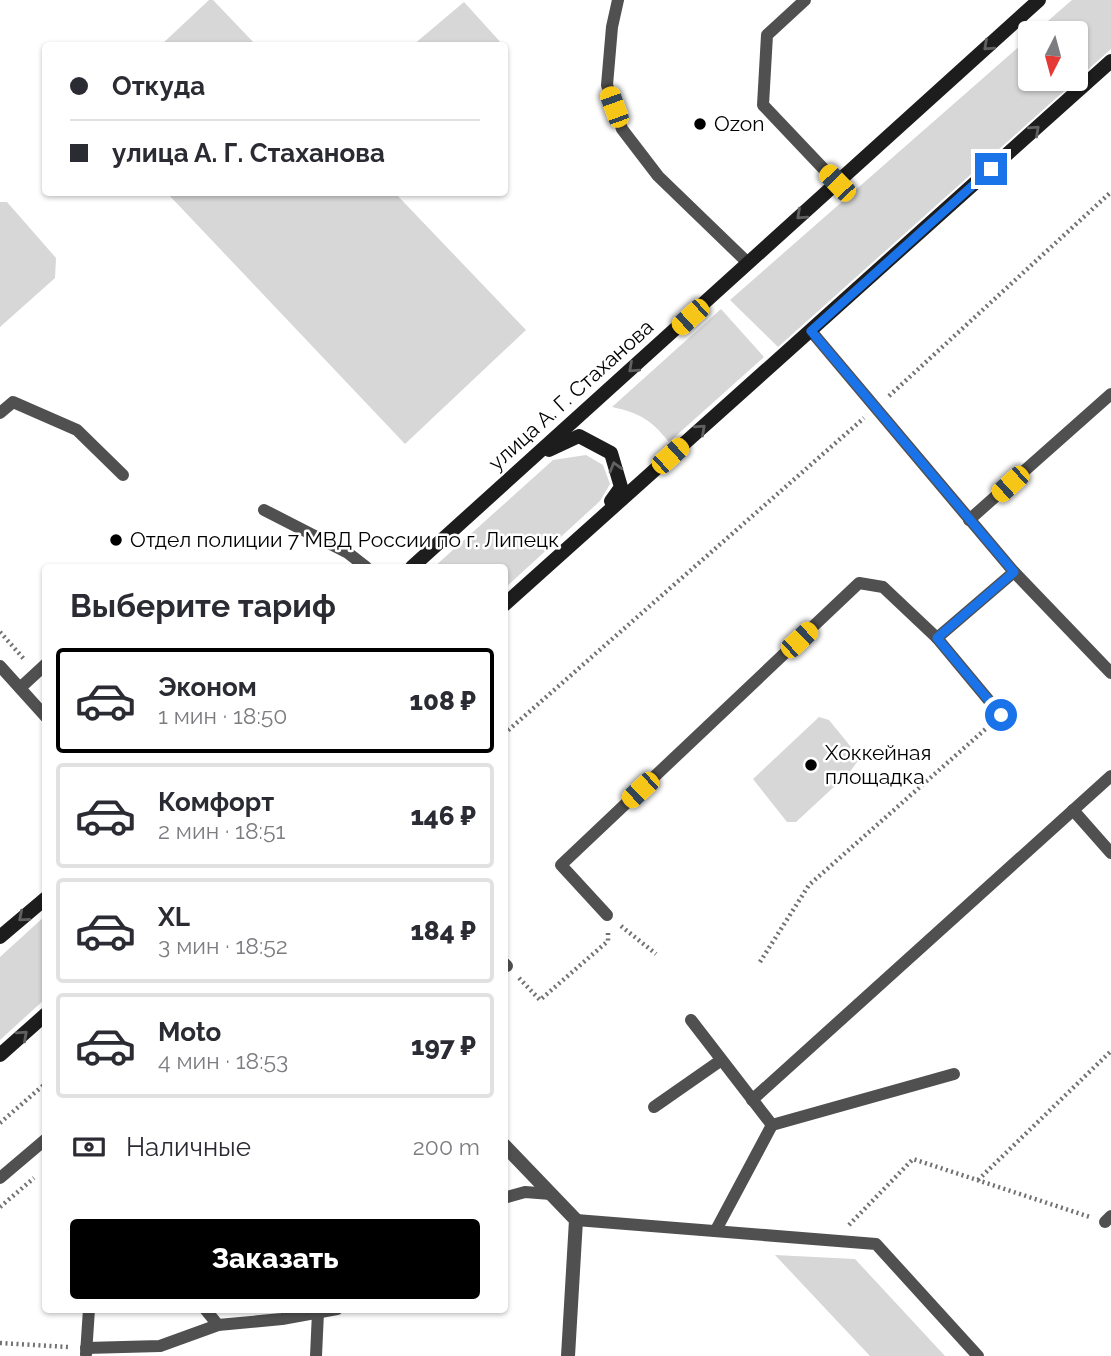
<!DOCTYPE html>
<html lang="ru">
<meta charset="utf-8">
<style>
body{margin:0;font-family:Raleway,sans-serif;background:#f7f7f7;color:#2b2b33;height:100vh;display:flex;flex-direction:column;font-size:26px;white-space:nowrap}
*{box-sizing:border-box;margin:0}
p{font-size:23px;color:#7c7c81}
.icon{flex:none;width:38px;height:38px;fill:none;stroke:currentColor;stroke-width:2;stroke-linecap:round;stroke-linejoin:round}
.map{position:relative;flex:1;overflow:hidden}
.details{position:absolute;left:42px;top:564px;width:466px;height:749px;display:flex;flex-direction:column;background:#fff;border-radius:7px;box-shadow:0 2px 5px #0004}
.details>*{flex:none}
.guide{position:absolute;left:42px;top:42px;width:466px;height:154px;border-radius:7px;box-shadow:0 2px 5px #0004;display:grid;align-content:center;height:154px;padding:0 28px;background:#fff}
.needle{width:46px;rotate:186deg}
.tools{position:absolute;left:1018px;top:21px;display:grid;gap:14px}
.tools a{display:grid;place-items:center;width:70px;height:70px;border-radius:7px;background:#fff;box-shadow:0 2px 5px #0004;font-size:35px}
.end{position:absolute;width:32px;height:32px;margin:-16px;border:9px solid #1a73e8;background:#fff;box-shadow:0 0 0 4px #fff}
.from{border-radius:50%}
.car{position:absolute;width:21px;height:42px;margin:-21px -10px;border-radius:9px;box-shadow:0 0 5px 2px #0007;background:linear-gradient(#f5c518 24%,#345 0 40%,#f5c518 0 76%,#345 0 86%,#f5c518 0)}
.guide b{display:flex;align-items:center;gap:24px;height:66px;font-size:26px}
.guide b+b{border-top:2px solid #e1e1e2}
.guide i{width:18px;height:18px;background:#2b2b33}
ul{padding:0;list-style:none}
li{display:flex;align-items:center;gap:21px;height:105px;margin:0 14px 10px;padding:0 14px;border:4px solid #e1e1e2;border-radius:7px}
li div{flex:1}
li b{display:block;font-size:26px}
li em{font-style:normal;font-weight:800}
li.current{border-color:#000}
li>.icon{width:63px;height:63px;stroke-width:1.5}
h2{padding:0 28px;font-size:32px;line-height:84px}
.pay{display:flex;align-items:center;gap:18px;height:77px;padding:0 28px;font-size:26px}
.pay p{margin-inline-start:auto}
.button{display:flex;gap:14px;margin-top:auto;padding:14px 28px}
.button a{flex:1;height:80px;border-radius:7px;background:#000;color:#fff;font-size:28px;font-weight:800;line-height:80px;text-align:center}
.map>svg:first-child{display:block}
.green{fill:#d7d7d7}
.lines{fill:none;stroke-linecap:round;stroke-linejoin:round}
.path{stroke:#727272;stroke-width:4.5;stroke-dasharray:2 3.5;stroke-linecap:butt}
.service{stroke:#505050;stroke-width:12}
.minor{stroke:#505050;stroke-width:14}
.secondary{stroke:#1d1d1d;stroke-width:14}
.oneway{stroke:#616161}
.route{stroke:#1a73e8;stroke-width:9}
.poi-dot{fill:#000;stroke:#fff;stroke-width:2.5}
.labels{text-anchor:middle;stroke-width:5;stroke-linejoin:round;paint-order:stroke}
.poi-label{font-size:21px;fill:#000;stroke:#fff;text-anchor:start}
.street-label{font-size:21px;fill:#000;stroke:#fff}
</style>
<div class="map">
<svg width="1111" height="1356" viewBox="0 0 1111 1356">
<rect width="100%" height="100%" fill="#fff"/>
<g class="green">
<polygon points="209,0 213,0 256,45 161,45"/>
<polygon points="1072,0 1111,0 1111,49 778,347 730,300 1031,36 1031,79 1076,79 1076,33 1034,33"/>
<polygon points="464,2 503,45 413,45"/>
<polygon points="167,193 395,193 526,330 405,444"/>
<polygon points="0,202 7,202 56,258 55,278 0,327"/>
<path d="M721,309L764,357L669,442C651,420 640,413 612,407Z"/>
<polygon points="586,455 603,465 610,484 600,501 504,589 504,567 434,567 553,460"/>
<polygon points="819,717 829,720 860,758 849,773 796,822 787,822 753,779"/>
<polygon points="45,916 45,999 0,1040 0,957"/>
<polygon points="775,1255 855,1259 945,1356 870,1356"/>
</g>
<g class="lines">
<g class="path">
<polyline points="889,396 1111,192"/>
<polyline points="0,632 24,659"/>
<polyline points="504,734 864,418"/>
<polyline points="621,926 656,954"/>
<polyline points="760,962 809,885 989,726"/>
<polyline points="519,978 540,1000 608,941 608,933"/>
<polyline points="0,1123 46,1083"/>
<polyline points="978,1180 1111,1051"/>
<polyline points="0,1207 34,1178"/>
<polyline points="849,1225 913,1159 1090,1217"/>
<polyline points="0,1343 68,1347"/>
</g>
<g class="service">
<polyline points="618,0 612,27 607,85 622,129 658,176 748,263"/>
<polyline points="805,0 767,35 763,105 837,183"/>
<polyline points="811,331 1014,572 1111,673"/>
<polyline points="0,413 13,402 77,430 123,475"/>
<polyline points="264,510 348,553 366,567"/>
<polyline points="969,520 1111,394"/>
<polyline points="937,638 1014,572"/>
<polyline points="0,666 46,717"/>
<polyline points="20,688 46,664"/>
<polyline points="1073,810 1111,853"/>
<polyline points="607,915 561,865 859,583 883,587 937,638 1001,715"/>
<polyline points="504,963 507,966"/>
<polyline points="691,1020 772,1125 716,1230"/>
<polyline points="752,1100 1111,776"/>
<polyline points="654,1107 720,1061"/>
<polyline points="772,1125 954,1074"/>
<polyline points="0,1178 46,1139"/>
<polyline points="504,1198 525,1192 551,1194"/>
<polyline points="576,1220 876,1244 978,1356"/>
<polyline points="1105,1222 1111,1216"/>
<polyline points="205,1309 218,1325 282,1319 337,1309"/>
<polyline points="86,1348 160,1346 218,1325"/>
<polyline points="86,1354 89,1309"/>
<polyline points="316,1356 318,1312"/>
</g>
<polyline class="minor" points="504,1145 576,1220 568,1356"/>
<g class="secondary">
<polyline points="549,450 579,436 611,453 621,487 611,501"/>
<polyline points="412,567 1039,0"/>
<polyline points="504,605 1111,61"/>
<polyline points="0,937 46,898"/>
<polyline points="0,1055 46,1014"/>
</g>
</g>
<defs><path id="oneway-chevron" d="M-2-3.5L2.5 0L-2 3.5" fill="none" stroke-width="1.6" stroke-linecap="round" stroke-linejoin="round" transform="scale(1.75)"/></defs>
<g class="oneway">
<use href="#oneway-chevron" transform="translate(988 46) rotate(138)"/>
<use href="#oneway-chevron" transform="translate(1035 130) rotate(-42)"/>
<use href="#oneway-chevron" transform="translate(801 215) rotate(138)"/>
<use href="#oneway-chevron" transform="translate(633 368) rotate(138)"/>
<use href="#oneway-chevron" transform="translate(701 429) rotate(-42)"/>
<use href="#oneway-chevron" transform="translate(615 467) rotate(-106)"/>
<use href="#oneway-chevron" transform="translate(23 917) rotate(139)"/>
<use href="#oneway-chevron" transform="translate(23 1035) rotate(-42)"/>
</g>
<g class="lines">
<polyline class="route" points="991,169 811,331 1014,572 937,638 1001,715"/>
</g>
<g class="poi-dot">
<circle cx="700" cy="124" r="7"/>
<circle cx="116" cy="540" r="7"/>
<circle cx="811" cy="765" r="7"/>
</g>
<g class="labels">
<g class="poi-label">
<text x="714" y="131">Ozon</text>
<text x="130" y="547">Отдел полиции 7 МВД России по г. Липецк</text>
<text x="825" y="760">Хоккейная<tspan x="825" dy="24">площадка</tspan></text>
</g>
<g class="street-label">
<text transform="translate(571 395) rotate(-42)" y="7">улица А. Г. Стаханова</text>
</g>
</g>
</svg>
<div class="tools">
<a><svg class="needle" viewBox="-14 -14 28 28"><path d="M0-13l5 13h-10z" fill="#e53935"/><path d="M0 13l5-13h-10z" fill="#7c7c81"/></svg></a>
</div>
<i class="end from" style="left:1001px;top:715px"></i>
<i class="end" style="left:991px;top:169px"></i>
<i class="car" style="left:614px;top:107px;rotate:340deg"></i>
<i class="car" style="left:837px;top:183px;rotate:316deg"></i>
<i class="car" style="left:690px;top:317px;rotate:228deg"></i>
<i class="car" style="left:670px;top:456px;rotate:48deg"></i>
<i class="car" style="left:1010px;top:484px;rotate:228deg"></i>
<i class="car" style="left:799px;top:640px;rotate:47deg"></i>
<i class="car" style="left:640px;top:790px;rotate:227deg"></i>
<div class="guide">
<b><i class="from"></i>Откуда</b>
<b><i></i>улица А. Г. Стаханова</b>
</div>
<section class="details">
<h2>Выберите тариф</h2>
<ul>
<li class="current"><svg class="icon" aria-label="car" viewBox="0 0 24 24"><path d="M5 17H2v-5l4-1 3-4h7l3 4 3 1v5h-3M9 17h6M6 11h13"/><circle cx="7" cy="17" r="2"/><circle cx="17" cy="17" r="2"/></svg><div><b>Эконом</b><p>1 мин · 18:50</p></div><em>108 ₽</em></li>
<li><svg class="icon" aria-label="car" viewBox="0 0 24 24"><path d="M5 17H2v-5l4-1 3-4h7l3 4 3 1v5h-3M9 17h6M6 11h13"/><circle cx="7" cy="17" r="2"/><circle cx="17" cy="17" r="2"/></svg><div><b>Комфорт</b><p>2 мин · 18:51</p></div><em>146 ₽</em></li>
<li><svg class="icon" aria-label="car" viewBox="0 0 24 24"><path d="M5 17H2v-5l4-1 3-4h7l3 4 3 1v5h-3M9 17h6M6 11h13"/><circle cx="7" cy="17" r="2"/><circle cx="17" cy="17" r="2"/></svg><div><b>XL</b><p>3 мин · 18:52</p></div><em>184 ₽</em></li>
<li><svg class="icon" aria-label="car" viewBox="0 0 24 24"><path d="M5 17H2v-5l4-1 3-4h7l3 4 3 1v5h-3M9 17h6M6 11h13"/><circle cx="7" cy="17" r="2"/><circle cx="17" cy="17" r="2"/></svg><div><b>Moto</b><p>4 мин · 18:53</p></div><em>197 ₽</em></li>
</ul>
<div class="pay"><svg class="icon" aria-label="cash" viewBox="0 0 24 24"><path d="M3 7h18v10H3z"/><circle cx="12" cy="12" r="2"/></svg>Наличные<p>200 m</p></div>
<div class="button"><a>Заказать</a></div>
</section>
</div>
